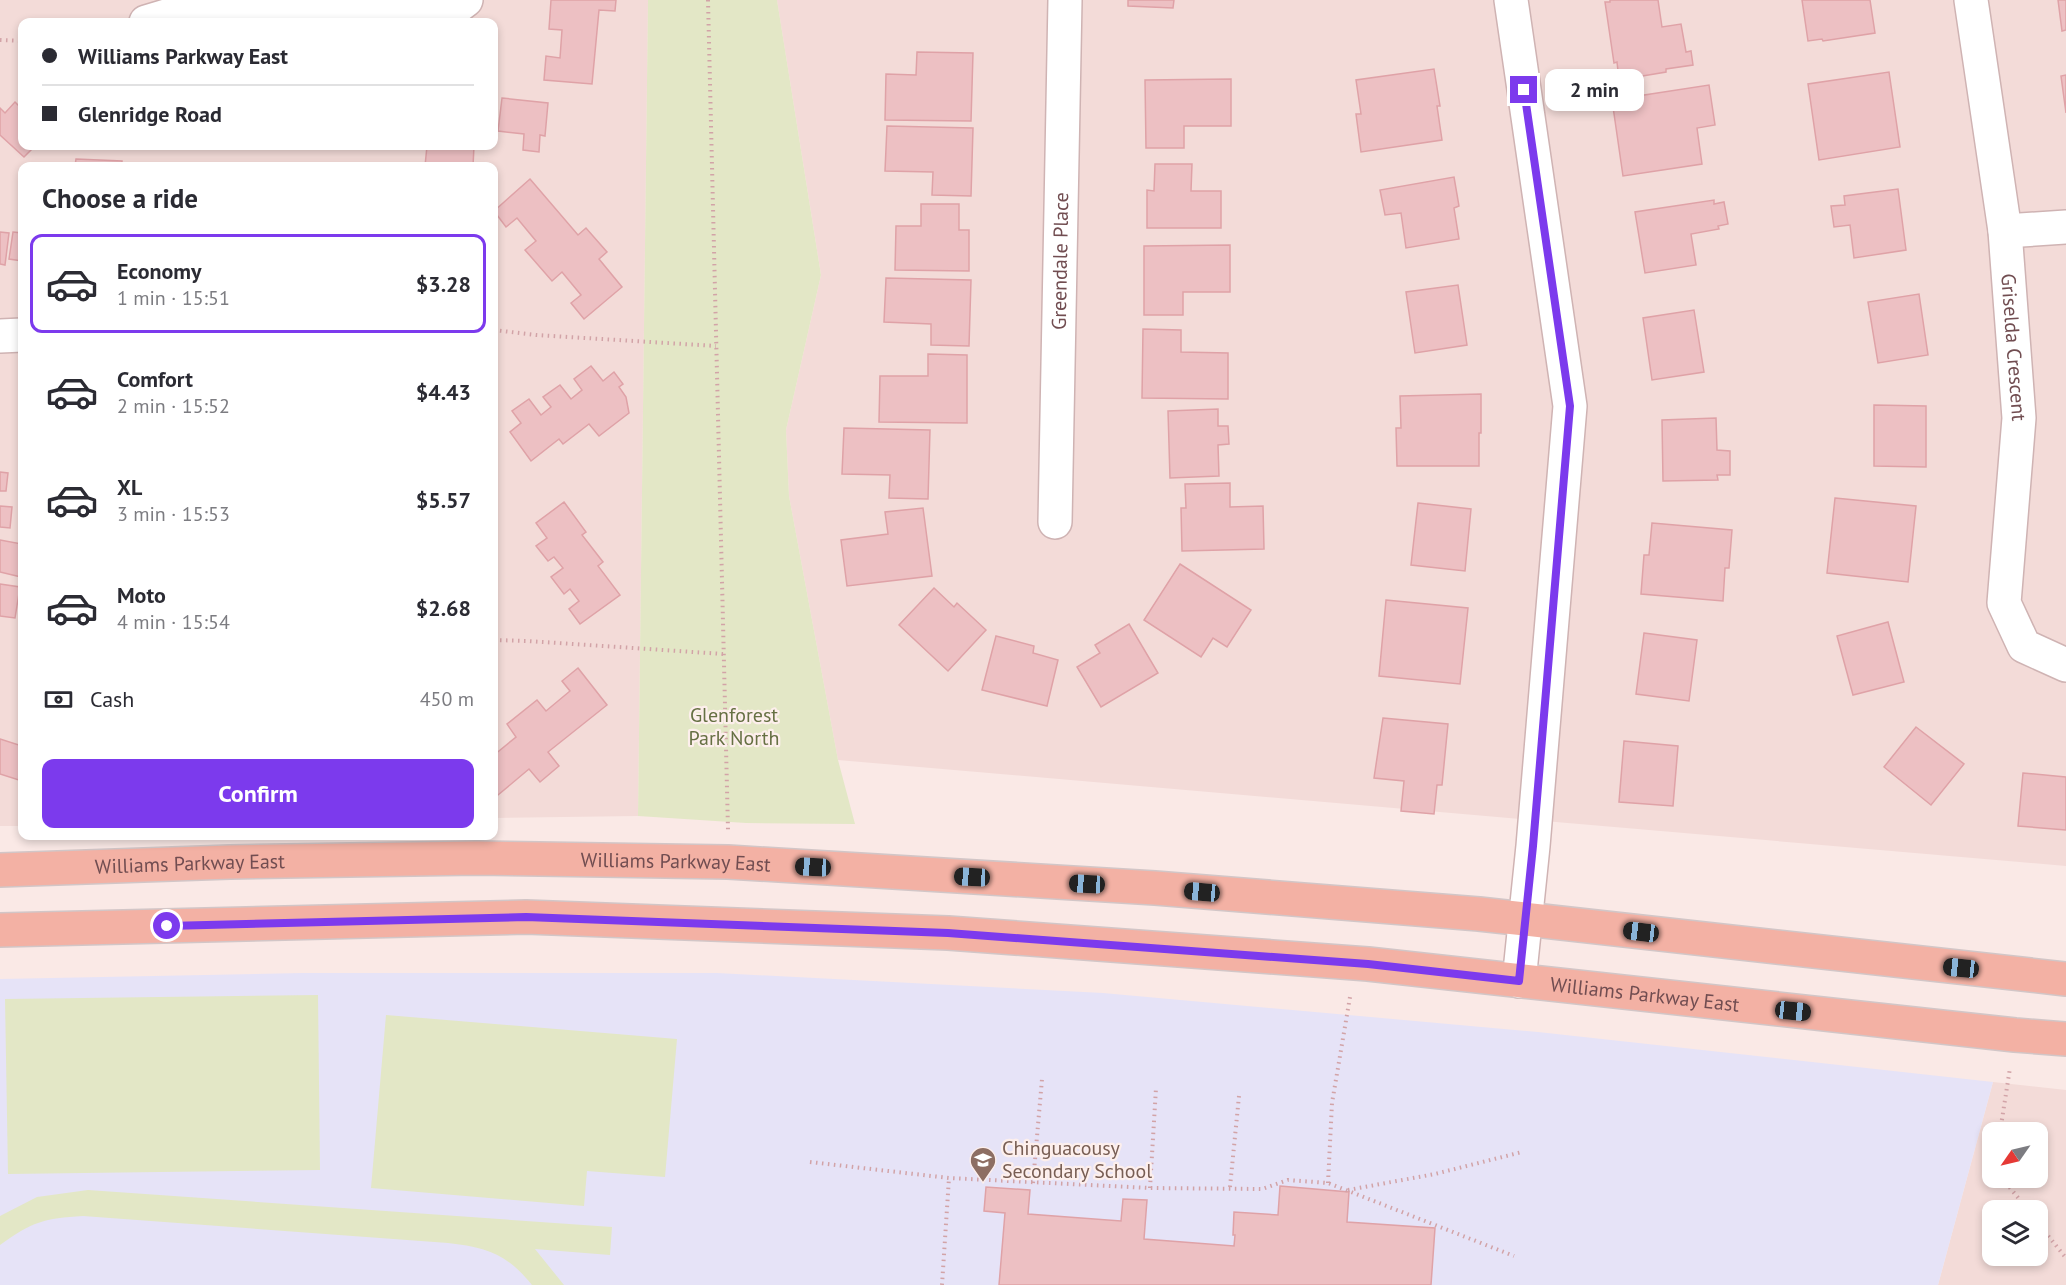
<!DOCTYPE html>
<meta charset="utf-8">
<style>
body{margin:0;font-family:"PT Sans",sans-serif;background:#f2f2f3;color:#2b2b33;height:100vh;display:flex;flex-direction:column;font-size:22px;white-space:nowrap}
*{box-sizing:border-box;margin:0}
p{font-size:20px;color:#7c7c81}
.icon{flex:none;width:33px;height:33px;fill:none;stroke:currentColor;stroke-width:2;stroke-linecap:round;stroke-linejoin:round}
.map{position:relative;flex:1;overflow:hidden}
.sheet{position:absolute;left:18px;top:162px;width:480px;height:678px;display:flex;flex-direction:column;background:#fff;border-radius:12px;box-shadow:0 3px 9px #0003}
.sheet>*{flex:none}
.banner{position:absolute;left:18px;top:18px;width:480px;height:132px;border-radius:12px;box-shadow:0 3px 9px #0003;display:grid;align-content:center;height:132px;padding:0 24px;background:#fff}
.needle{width:39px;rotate:236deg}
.buttons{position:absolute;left:1982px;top:1122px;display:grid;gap:12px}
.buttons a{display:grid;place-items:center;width:66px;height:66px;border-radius:12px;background:#fff;box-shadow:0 3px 9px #0003;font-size:30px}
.end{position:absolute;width:27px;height:27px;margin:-14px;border:8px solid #7c3aed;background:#fff;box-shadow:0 0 0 3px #fff}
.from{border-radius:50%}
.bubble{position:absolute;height:42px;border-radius:12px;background:#fff;box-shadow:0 3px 9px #0003;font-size:20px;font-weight:700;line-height:42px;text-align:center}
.car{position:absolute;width:18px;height:36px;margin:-18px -9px;border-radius:8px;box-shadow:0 0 4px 2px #0007;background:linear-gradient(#222 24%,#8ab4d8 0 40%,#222 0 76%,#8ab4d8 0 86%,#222 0)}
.banner b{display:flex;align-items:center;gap:21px;height:57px;font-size:22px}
.banner b+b{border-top:2px solid #e1e1e2}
.banner i{width:15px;height:15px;background:#2b2b33}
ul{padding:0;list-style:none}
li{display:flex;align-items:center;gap:18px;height:99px;margin:0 12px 9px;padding:0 12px;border:3px solid transparent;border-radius:12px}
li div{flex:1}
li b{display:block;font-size:22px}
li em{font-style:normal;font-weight:700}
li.active{border-color:#7c3aed}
li>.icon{width:54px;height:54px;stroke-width:1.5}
h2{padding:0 24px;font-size:27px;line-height:72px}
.pay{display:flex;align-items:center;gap:15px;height:66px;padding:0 24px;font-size:22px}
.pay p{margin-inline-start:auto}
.action{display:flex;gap:12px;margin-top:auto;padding:12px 24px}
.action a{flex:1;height:69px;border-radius:12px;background:#7c3aed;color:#fff;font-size:24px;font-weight:700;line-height:69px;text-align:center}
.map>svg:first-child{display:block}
.residential{fill:#f3dbd8;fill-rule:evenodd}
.education{fill:#e6e3f7}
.green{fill:#e3e7c6}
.building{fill:#edc0c3;stroke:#dfa2a7;stroke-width:1.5}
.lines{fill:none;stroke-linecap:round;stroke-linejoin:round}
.minor-casing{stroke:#cfb3b3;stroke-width:36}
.major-casing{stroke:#d2c6c7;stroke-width:36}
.path{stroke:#d2a3a7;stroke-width:4;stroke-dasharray:1.5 4.5;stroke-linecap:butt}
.minor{stroke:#fff;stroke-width:33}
.major{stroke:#f3b1a4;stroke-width:33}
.route{stroke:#7c3aed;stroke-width:8}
.labels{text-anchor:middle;stroke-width:4.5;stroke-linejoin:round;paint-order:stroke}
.street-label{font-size:20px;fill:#714d51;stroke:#fdefec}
.park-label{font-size:20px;fill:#667043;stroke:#fdefec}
.education-label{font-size:20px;fill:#785e54;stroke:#fdefec;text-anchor:start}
</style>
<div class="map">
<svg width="2066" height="1285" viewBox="0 0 2066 1285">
<rect width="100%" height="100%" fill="#fae9e6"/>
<g class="residential">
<path d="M0,0H648L638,816L494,818V166H22V826H0ZM22,22H494V146H22Z"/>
<polygon points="777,0 2066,0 2066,866 838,760 789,496 786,430 821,275"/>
<path d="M1993,1082L2066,1090V1285H1938ZM1992,1132H2037V1178H1992ZM1992,1210H2037V1256H1992Z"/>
</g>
<polygon class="education" points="303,973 717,973 1103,993 1538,1032 1993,1082 1938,1285 0,1285 0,979"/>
<g class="green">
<polygon points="648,0 777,0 821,275 786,430 789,496 838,760 855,824 746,823 638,816"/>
<polygon points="318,995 320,1170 8,1174 5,999"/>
<polygon points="386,1015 677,1039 665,1177 587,1171 584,1206 371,1188"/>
<path d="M88,1190L612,1227L610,1255L535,1249L564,1285H532C507,1254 486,1247 448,1243L83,1216C44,1218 32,1222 0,1245V1216L37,1197Z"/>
</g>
<g class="building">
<polygon points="551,0 616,0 615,11 599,10 592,84 544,80 546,56 560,58 562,30 549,29"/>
<polygon points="1128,0 1174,0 1173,8 1128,6"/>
<polygon points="1610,0 1658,0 1662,27 1681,24 1686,52 1691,51 1693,65 1666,69 1666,72 1619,80 1617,62 1614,63 1605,2 1610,2"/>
<polygon points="1802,0 1870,0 1875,33 1823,41 1822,39 1808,41"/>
<polygon points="2058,0 2066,0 2066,30 2062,31"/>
<polygon points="917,52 973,53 971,121 885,120 886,74 916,75"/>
<polygon points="1434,69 1440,106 1437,106 1442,140 1361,152 1356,114 1361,114 1356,80"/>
<polygon points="1889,72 1900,147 1819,160 1808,84"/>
<polygon points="2066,75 2066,113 2061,76"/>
<polygon points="1231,79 1231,126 1184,126 1184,148 1146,148 1145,80"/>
<polygon points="1709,85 1715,125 1697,128 1702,164 1623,176 1612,100"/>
<polygon points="502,98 548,103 545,136 540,135 539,152 523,150 524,134 498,131"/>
<polygon points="15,102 22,109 22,146 35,146 24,157 0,135 0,108 5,113"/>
<polygon points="887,126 973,128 971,196 932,195 933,172 885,171"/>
<polygon points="427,146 474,146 473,166 425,166"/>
<polygon points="76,159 122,161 122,166 75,166"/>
<polygon points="1155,164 1192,164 1191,191 1221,191 1221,228 1147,228 1147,190 1154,191"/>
<polygon points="1454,177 1459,206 1454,208 1459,239 1406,248 1401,213 1385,215 1380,190"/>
<polygon points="530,179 578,235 586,228 607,252 599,259 622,287 584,319 571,303 581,295 562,272 552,281 525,250 536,241 517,218 506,227 494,211"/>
<polygon points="1898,189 1906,250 1854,258 1850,225 1834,227 1831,206 1845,205 1844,196"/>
<polygon points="1714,200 1714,204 1724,202 1728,224 1718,226 1719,229 1691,234 1696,265 1645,273 1635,212"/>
<polygon points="921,204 959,204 959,230 969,230 969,271 895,270 896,226 921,226"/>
<polygon points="0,232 9,233 5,265 0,264"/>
<polygon points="13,232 22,233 22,261 9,259"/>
<polygon points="1230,245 1230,292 1183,292 1183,315 1144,315 1144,246"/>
<polygon points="886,278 971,280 969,346 931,345 931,324 884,322"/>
<polygon points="1458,285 1467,345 1415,353 1406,292"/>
<polygon points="1919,294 1928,355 1878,363 1868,302"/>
<polygon points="1694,310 1704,372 1652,380 1643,318"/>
<polygon points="1143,329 1181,330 1181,352 1228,353 1228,399 1142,398"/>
<polygon points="928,354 967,355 967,423 879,422 880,376 928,376"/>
<polygon points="591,366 603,381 614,372 623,384 619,387 626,397 629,413 599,436 589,424 563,444 559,439 531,461 510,432 521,423 512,411 529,399 541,415 551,407 543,397 560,385 571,399 582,390 574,379"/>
<polygon points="1481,394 1481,433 1479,433 1479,466 1397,466 1396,428 1401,428 1400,396"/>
<polygon points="1874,405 1926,406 1926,467 1874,466"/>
<polygon points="1218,409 1218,426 1228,426 1229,444 1218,445 1219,476 1170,478 1168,411"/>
<polygon points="1716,418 1717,450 1730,451 1730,475 1717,475 1718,480 1663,481 1662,420"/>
<polygon points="844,428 930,430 928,499 889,498 890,475 842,474"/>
<polygon points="0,472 8,473 6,491 0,491"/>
<polygon points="1230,483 1230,507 1263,506 1264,549 1182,551 1181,508 1186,508 1185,484"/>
<polygon points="1835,498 1916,506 1908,582 1827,573"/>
<polygon points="564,502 586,532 582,535 603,562 598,566 620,595 580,624 569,609 579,601 570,589 564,594 551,577 563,568 554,557 548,561 536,546 547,538 536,523"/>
<polygon points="1418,503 1471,509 1465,571 1411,565"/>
<polygon points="0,506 12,507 10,528 0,527"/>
<polygon points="923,508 932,576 847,586 841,540 888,534 885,512"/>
<polygon points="1652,523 1732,530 1729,568 1725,568 1723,601 1641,594 1644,555 1649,555"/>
<polygon points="0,540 22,544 21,577 0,572"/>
<polygon points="1180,564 1251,610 1227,647 1213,638 1201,657 1144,620"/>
<polygon points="0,584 20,587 15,618 0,616"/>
<polygon points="934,588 954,607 957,603 986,630 948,671 899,625"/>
<polygon points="1386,600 1468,608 1460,684 1379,676"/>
<polygon points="1888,622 1904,682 1853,695 1837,636"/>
<polygon points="1129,624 1158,673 1101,707 1077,667 1100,653 1095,645"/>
<polygon points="1644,633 1697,640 1689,701 1636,694"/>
<polygon points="996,636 1034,646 1033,653 1058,660 1047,706 982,690"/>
<polygon points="578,668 607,705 548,752 559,766 540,782 529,769 498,795 494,789 494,755 516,737 507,724 537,700 546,711 570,691 562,681"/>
<polygon points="1383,718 1448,724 1442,785 1437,785 1434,814 1401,811 1404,781 1374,778"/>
<polygon points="1916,727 1964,764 1931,805 1884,767"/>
<polygon points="0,739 22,746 22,781 0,774"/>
<polygon points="1624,741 1678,746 1673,806 1619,802"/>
<polygon points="2023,773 2066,777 2066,830 2018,826"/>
<polygon points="1280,1186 1349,1192 1347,1222 1435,1228 1431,1285 999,1285 1005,1213 984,1211 986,1187 1030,1190 1028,1214 1121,1221 1123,1199 1147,1200 1144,1239 1234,1246 1235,1235 1233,1235 1234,1212 1278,1215"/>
</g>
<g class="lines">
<g class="minor-casing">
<g id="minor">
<polyline points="1511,0 1570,406 1533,846 1519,981"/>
<path id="s1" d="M1971,0L2005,231L2019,418L2004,603L2024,646L2066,665"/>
<polyline points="146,22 166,16 229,12 433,15 454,9 466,0"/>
<polyline points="2005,231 2066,227"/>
<polyline points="0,336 22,335"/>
<path id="s2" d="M1055,522L1065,0"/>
</g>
</g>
<g class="major-casing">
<g id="major">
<path id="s3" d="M0,870L230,862L477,858L728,862L1155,888L1479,914L2066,979"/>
<path id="s4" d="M0,930L526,917L948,933L1368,964L2015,1035L2066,1039"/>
</g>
</g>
<g class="path">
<polyline points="708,0 728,830"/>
<polyline points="0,40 22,41"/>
<polyline points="494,330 536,335 716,346"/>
<polyline points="494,640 528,641 723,654"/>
<polyline points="2000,1132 2010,1068"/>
<polyline points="810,1162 949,1178 1150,1188 1262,1189 1288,1180 1328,1183 1514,1256"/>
<polyline points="2002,1178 2028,1210"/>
<polyline points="1033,1183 1042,1079"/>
<polyline points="1328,1183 1332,1103 1350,997"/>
<polyline points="1230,1187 1239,1096"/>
<polyline points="1150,1188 1156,1088"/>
<polyline points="1348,1190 1435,1174 1522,1152"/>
<polyline points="2037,1222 2066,1258"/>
<polyline points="942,1285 949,1178"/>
</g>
<use href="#minor" class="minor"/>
<use href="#major" class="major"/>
</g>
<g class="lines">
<polyline class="route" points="167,926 526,917 948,933 1368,964 1519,981 1533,846 1570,406 1524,90"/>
</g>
<defs>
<g id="school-pin" transform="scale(1.35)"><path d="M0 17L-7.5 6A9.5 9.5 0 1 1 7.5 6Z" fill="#8d6e63" stroke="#fdefec"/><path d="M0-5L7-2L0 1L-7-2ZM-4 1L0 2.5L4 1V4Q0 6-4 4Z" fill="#fff"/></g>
</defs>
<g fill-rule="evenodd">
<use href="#school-pin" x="983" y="1160"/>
</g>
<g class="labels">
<g class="street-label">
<text dy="7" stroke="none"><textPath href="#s2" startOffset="261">Greendale Place</textPath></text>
<text dy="7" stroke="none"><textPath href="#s1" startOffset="350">Griselda Crescent</textPath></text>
<text dy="7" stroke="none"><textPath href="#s3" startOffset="676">Williams Parkway East</textPath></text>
<text dy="7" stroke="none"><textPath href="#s3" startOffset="190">Williams Parkway East</textPath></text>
<text dy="7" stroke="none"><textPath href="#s4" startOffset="1648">Williams Parkway East</textPath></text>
</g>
<g class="park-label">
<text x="734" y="722">Glenforest<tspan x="734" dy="23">Park North</tspan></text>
</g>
<g class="education-label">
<text x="1002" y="1155">Chinguacousy<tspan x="1002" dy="23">Secondary School</tspan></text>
</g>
</g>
</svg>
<div class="buttons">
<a><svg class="needle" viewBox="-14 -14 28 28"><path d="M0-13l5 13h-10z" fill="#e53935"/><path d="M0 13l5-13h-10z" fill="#7c7c81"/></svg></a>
<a><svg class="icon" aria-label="layers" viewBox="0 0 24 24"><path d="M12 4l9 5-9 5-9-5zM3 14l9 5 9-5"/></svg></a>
</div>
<i class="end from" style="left:167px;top:926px"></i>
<i class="end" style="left:1524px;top:90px"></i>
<div class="bubble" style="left:1545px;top:69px;width:99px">2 min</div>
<i class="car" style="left:813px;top:867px;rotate:273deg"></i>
<i class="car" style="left:972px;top:877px;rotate:273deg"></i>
<i class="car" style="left:1087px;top:884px;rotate:273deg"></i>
<i class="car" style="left:1202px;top:892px;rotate:275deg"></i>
<i class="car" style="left:1641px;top:932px;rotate:277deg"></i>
<i class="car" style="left:1961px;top:968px;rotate:276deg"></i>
<i class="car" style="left:1793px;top:1011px;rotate:96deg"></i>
<div class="banner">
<b><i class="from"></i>Williams Parkway East</b>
<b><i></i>Glenridge Road</b>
</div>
<section class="sheet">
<h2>Choose a ride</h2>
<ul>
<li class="active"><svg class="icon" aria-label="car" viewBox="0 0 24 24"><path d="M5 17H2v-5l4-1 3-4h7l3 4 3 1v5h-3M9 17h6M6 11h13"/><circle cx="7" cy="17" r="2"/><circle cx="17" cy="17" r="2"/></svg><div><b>Economy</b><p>1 min · 15:51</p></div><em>$3.28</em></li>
<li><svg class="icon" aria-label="car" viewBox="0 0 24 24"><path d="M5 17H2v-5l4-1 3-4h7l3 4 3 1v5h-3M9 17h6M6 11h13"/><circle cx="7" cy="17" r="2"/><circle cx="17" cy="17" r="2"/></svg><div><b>Comfort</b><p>2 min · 15:52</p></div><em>$4.43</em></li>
<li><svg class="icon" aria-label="car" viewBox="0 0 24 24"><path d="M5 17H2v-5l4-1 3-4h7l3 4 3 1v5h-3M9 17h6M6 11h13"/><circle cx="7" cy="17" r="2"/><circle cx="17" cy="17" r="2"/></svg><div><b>XL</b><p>3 min · 15:53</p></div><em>$5.57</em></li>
<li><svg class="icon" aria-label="car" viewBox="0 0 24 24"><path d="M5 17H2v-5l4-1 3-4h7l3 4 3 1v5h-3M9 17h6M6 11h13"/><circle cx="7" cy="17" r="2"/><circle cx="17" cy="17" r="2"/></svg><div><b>Moto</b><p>4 min · 15:54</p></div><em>$2.68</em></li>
</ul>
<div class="pay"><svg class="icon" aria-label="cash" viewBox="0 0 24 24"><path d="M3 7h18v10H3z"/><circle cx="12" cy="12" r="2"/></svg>Cash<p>450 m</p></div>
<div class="action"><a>Confirm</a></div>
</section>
</div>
